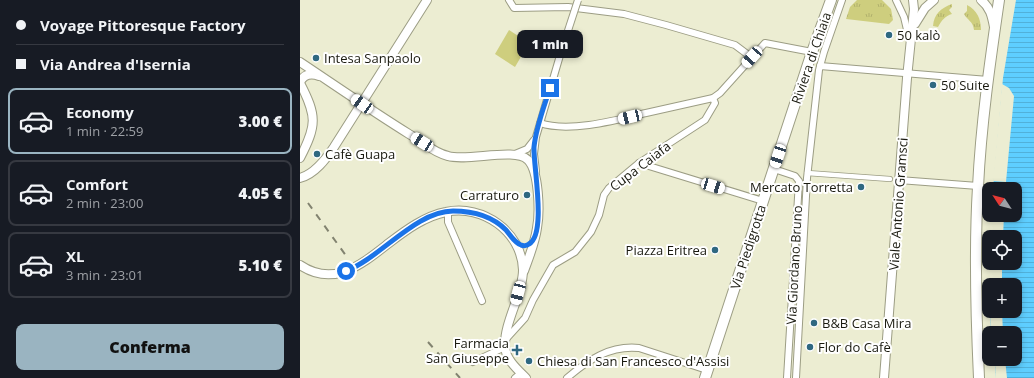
<!DOCTYPE html>
<html lang="it">
<meta charset="utf-8">
<style>
body{margin:0;font-family:"Open Sans",sans-serif;background:#20242c;color:#f1f3f6;height:100vh;display:flex;flex-direction:column;font-size:15px;white-space:nowrap}
*{box-sizing:border-box;margin:0}
p{font-size:13px;color:#9ea1a6}
.icon{flex:none;width:22px;height:22px;fill:none;stroke:currentColor;stroke-width:2;stroke-linecap:round;stroke-linejoin:round}
.map{position:relative;flex:1;overflow:hidden}
.side{display:flex;flex-direction:column;background:#171b24;width:300px}
.side>*{flex:none}
.guide{display:grid;align-content:center;height:88px;padding:0 16px;background:#171b24}
.needle{width:26px;rotate:306deg}
.fabs{position:absolute;left:682px;top:182px;display:grid;gap:8px}
.fabs a{display:grid;place-items:center;width:40px;height:40px;border-radius:8px;background:#171b24;box-shadow:0 2px 6px #0003;font-size:20px}
.end{position:absolute;width:18px;height:18px;margin:-9px;border:5px solid #1a73e8;background:#fff;box-shadow:0 0 0 2px #fff}
.from{border-radius:50%}
.bubble{position:absolute;height:28px;border-radius:8px;background:#171b24;box-shadow:0 2px 6px #0003;font-size:13px;font-weight:800;line-height:28px;text-align:center}
.car{position:absolute;width:12px;height:24px;margin:-12px -6px;border-radius:5px;box-shadow:0 0 3px 1px #0007;background:linear-gradient(#fff 24%,#345 0 40%,#fff 0 76%,#345 0 86%,#fff 0)}
.guide b{display:flex;align-items:center;gap:14px;height:38px;font-size:15px}
.guide b+b{border-top:1px solid #363941}
.guide i{width:10px;height:10px;background:#f1f3f6}
ul{padding:0;list-style:none}
li{display:flex;align-items:center;gap:12px;height:66px;margin:0 8px 6px;padding:0 8px;border:2px solid #363941;border-radius:8px}
li div{flex:1}
li b{display:block;font-size:15px}
li em{font-style:normal;font-weight:800}
li.selected{border-color:#9ab4c1}
li>.icon{width:36px;height:36px;stroke-width:1.5}
.button{display:flex;gap:8px;margin-top:auto;padding:8px 16px}
.button a{flex:1;height:46px;border-radius:8px;background:#9ab4c1;color:#111;font-size:16px;font-weight:800;line-height:46px;text-align:center}
main{display:flex;flex:1;min-height:0}
.map>svg:first-child{display:block}
.grass{fill:url(#grass-tufts)}
.garden{fill:#cece7e}
.water{fill:url(#water-rules)}
.pier{fill:#ecedd2}
.lines{fill:none;stroke-linecap:round;stroke-linejoin:round}
.pedestrian-casing{stroke:#9c9d84;stroke-width:6}
.minor-casing{stroke:#9c9d84;stroke-width:8}
.tertiary-casing{stroke:#9c9d84;stroke-width:10}
.primary-casing{stroke:#9c9d84;stroke-width:12}
.pedestrian{stroke:#fff;stroke-width:4.5}
.minor{stroke:#fff;stroke-width:6}
.tertiary{stroke:#fff;stroke-width:8}
.primary{stroke:#fff;stroke-width:10}
.rail{stroke:#828370;stroke-width:2;stroke-dasharray:7 7;stroke-linecap:butt}
.minor-bridge-casing{stroke:#9c9d84;stroke-width:8;stroke-linecap:butt}
.minor-bridge{stroke:#fff;stroke-width:6}
.route{stroke:#1a73e8;stroke-width:5}
.poi-dot{fill:#2f6881;stroke:#fff;stroke-width:1.5}
.labels{text-anchor:middle;stroke-width:4;stroke-linejoin:round;paint-order:stroke}
.poi-label{font-size:13px;fill:#19190f;stroke:#fff;text-anchor:start}
.street-label{font-size:13px;fill:#19190f;stroke:#fff}
</style>
<main>
<section class="side">
<div class="guide">
<b><i class="from"></i>Voyage Pittoresque Factory</b>
<b><i></i>Via Andrea d'Isernia</b>
</div>
<ul>
<li class="selected"><svg class="icon" aria-label="car" viewBox="0 0 24 24"><path d="M5 17H2v-5l4-1 3-4h7l3 4 3 1v5h-3M9 17h6M6 11h13"/><circle cx="7" cy="17" r="2"/><circle cx="17" cy="17" r="2"/></svg><div><b>Economy</b><p>1 min · 22:59</p></div><em>3.00 €</em></li>
<li><svg class="icon" aria-label="car" viewBox="0 0 24 24"><path d="M5 17H2v-5l4-1 3-4h7l3 4 3 1v5h-3M9 17h6M6 11h13"/><circle cx="7" cy="17" r="2"/><circle cx="17" cy="17" r="2"/></svg><div><b>Comfort</b><p>2 min · 23:00</p></div><em>4.05 €</em></li>
<li><svg class="icon" aria-label="car" viewBox="0 0 24 24"><path d="M5 17H2v-5l4-1 3-4h7l3 4 3 1v5h-3M9 17h6M6 11h13"/><circle cx="7" cy="17" r="2"/><circle cx="17" cy="17" r="2"/></svg><div><b>XL</b><p>3 min · 23:01</p></div><em>5.10 €</em></li>
</ul>
<div class="button"><a>Conferma</a></div>
</section>
<div class="map">
<svg width="734" height="378" viewBox="0 0 734 378">
<defs>
<pattern id="grass-tufts" width="24" height="20" patternUnits="userSpaceOnUse"><rect width="24" height="20" fill="#cece7e"/><path d="M3 7l-1-3M5 7V3M7 7l1-3M15 17l-1-3M17 17v-4M19 17l1-3" fill="none" stroke="#b0b06c"/></pattern>
<pattern id="water-rules" width="6" height="5" patternUnits="userSpaceOnUse"><rect width="6" height="5" fill="#5eceff"/><path d="M0 2.5h6" fill="none" stroke="#51b0d9"/></pattern>
</defs>
<rect width="100%" height="100%" fill="#ecedd2"/>
<g class="grass">
<polygon points="557,0 582,0 591,9 593,20 589,24 546,19 550,7"/>
<path d="M652,4V7L649,10L652,14C645,16 642,20 638,27L633,26C634,14 641,8 652,4Z"/>
<path d="M667,5C677,10 681,19 681,30H674C673,21 667,20 664,14L667,11Z"/>
</g>
<polygon class="garden" points="209,30 229,43 215,67 195,54"/>
<polygon class="water" points="716,0 734,0 734,378 696,378 695,363 693,363 692,359 715,359 715,333 691,333 690,311 715,311 715,285 690,285 690,263 715,263 715,237 691,237 691,215 715,215 715,189 693,189 703,78"/>
<g class="pier">
<polygon points="702,84 709,88 714,96 706,182 693,181"/>
<polygon points="691,215 704,215 703,237 691,237"/>
<rect x="690" y="263" width="12" height="22"/>
<polygon points="690,311 702,311 703,333 691,333"/>
<polygon points="692,359 705,359 707,378 696,378 695,363 693,363"/>
</g>
<g class="lines">
<g class="pedestrian-casing">
<polyline id="pedestrian" points="507,173 590,179"/>
</g>
<g class="minor-casing">
<g id="minor">
<polyline points="209,0 214,8 268,7 324,14 366,25 435,45 451,57"/>
<polyline points="596,0 604,17 609,38"/>
<polyline points="520,66 688,80"/>
<path d="M240,123C269,133 317,120 346,113C369,108 391,103 413,98L420,93L465,43L512,52"/>
<polyline points="215,154 227,149 234,140"/>
<polyline points="339,163 463,201"/>
<polyline points="474,169 495,176 499,181 487,378"/>
<polyline points="236,171 234,154 236,137 261,52"/>
<polyline points="599,180 678,186"/>
<polyline points="148,211 148,222 182,301"/>
<polyline points="205,340 225,318 233,300 253,265 275,252 291,232 299,215 304,195 309,188 339,163 405,120 415,103 413,98"/>
<polyline points="173,362 205,347"/>
<polyline points="215,378 221,373"/>
<path d="M267,378C288,360 310,345 339,348L407,370"/>
<polyline points="496,378 507,178 519,70 524,52 542,0"/>
</g>
</g>
<g class="tertiary-casing">
<g id="tertiary">
<path d="M681,0C690,7 692,16 694,27"/>
<polyline points="615,24 625,8 634,0"/>
<path d="M0,62C36,86 72,111 109,134C121,141 134,153 148,156C167,162 216,147 228,160C239,171 240,212 237,228C235,243 229,257 224,271"/>
<path d="M0,82C4,74 11,73 19,76"/>
<path d="M0,83C17,116 17,125 0,158"/>
<path d="M0,178C15,174 26,159 34,147L127,0"/>
<path d="M0,265C34,288 62,264 89,243C106,230 125,216 146,212C183,204 222,232 223,270C223,294 204,322 205,346C205,359 218,370 226,378"/>
<polyline points="584,378 607,78 614,9 613,0"/>
</g>
</g>
<g class="primary-casing">
<g id="primary">
<polyline points="405,378 512,52 531,0"/>
<path d="M679,378C676,314 674,251 678,187C681,124 690,62 699,0"/>
</g>
</g>
<use href="#pedestrian" class="pedestrian"/>
<use href="#minor" class="minor"/>
<use href="#tertiary" class="tertiary"/>
<use href="#primary" class="primary"/>
<g class="rail">
<polyline points="8,203 47,257"/>
<polyline points="128,342 160,378"/>
</g>
<g class="minor-bridge-casing">
<polyline id="minor-bridge" points="261,52 278,0"/>
</g>
<use href="#minor-bridge" class="minor-bridge"/>
</g>
<g class="lines">
<path class="route" d="M46,271C80,258 116,211 153,211C173,211 192,216 206,230C210,235 215,243 221,245C223,246 227,246 229,244C247,234 233,165 234,147C236,127 244,107 250,88"/>
</g>
<g class="poi-dot">
<circle cx="589" cy="35" r="4"/>
<circle cx="16" cy="58" r="4"/>
<circle cx="633" cy="85" r="4"/>
<circle cx="17" cy="154" r="4"/>
<circle cx="561" cy="187" r="4"/>
<circle cx="227" cy="195" r="4"/>
<circle cx="415" cy="250" r="4"/>
<circle cx="514" cy="323" r="4"/>
<circle cx="510" cy="347" r="4"/>
<path d="M215 344h4v4h4v4h-4v4h-4v-4h-4v-4h4z"/>
<circle cx="229" cy="361" r="4"/>
</g>
<g class="labels">
<g class="poi-label">
<text x="597" y="40">50 kalò</text>
<text x="24" y="63">Intesa Sanpaolo</text>
<text x="641" y="90">50 Suite</text>
<text x="25" y="159">Cafè Guapa</text>
<text x="553" y="192" text-anchor="end">Mercato Torretta</text>
<text x="219" y="200" text-anchor="end">Carraturo</text>
<text x="407" y="255" text-anchor="end">Piazza Eritrea</text>
<text x="522" y="328">B&amp;B Casa Mira</text>
<text x="209" y="348" text-anchor="end">Farmacia<tspan x="209" dy="15">San Giuseppe</tspan></text>
<text x="518" y="352">Flor do Cafè</text>
<text x="237" y="366">Chiesa di San Francesco d'Assisi</text>
</g>
<g class="street-label">
<text transform="translate(511 58) rotate(-71)" y="5">Riviera di Chiaia</text>
<text transform="translate(340 166) rotate(-37)" y="5">Cupa Caiafa</text>
<text transform="translate(598 204) rotate(-86)" y="5">Viale Antonio Gramsci</text>
<text transform="translate(448 247) rotate(-72)" y="5">Via Piedigrotta</text>
<text transform="translate(494 265) rotate(-87)" y="5">Via Giordano Bruno</text>
</g>
</g>
</svg>
<div class="fabs">
<a><svg class="needle" viewBox="-14 -14 28 28"><path d="M0-13l5 13h-10z" fill="#e53935"/><path d="M0 13l5-13h-10z" fill="#9ea1a6"/></svg></a>
<a><svg class="icon" aria-label="locate" viewBox="0 0 24 24"><circle cx="12" cy="12" r="6"/><path d="M12 2v4M12 18v4M2 12h4M18 12h4"/></svg></a>
<a>+</a>
<a>−</a>
</div>
<i class="end from" style="left:46px;top:271px"></i>
<i class="end" style="left:250px;top:88px"></i>
<div class="bubble" style="left:217px;top:30px;width:66px">1 min</div>
<i class="car" style="left:452px;top:57px;rotate:222deg"></i>
<i class="car" style="left:62px;top:104px;rotate:304deg"></i>
<i class="car" style="left:330px;top:117px;rotate:257deg"></i>
<i class="car" style="left:122px;top:142px;rotate:302deg"></i>
<i class="car" style="left:478px;top:156px;rotate:198deg"></i>
<i class="car" style="left:413px;top:186px;rotate:107deg"></i>
<i class="car" style="left:218px;top:293px;rotate:195deg"></i>
</div>
</main>
